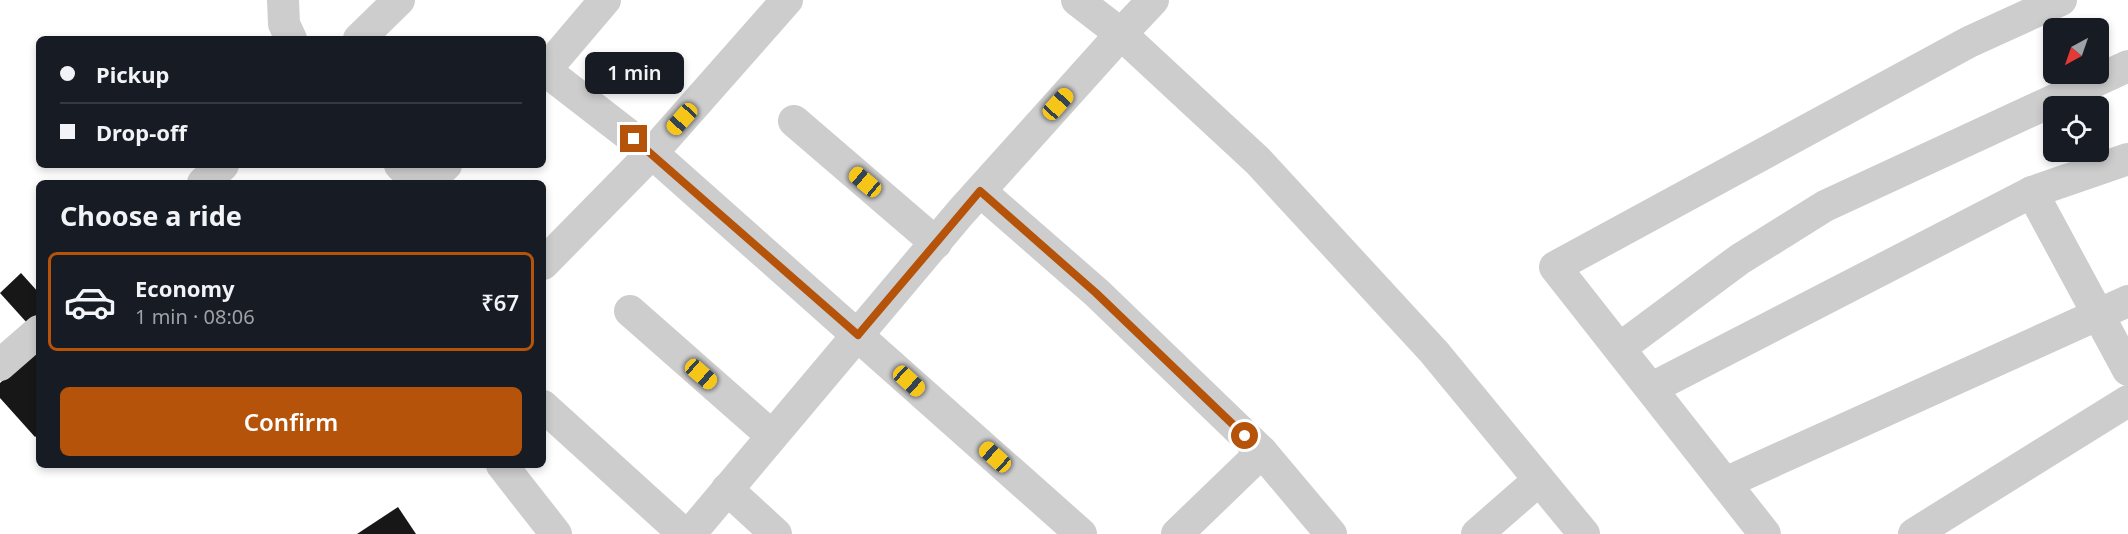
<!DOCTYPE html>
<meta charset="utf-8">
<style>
body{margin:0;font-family:"Noto Sans",sans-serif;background:#20242c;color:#f1f3f6;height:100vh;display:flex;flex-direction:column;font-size:22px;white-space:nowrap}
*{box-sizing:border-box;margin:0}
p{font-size:20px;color:#9ea1a6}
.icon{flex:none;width:33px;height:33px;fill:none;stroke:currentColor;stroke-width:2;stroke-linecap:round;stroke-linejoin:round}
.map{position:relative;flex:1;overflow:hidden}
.side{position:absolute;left:36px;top:180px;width:510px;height:288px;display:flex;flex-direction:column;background:#171b24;border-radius:9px;box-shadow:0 3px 9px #0003}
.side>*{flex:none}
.guide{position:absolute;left:36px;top:36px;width:510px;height:132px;border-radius:9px;box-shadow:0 3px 9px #0003;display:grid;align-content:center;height:132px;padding:0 24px;background:#171b24}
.needle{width:39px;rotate:220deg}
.tools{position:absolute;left:2043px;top:18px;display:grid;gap:12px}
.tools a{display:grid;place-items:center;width:66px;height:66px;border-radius:9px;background:#171b24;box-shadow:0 3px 9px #0003;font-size:30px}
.end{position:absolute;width:27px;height:27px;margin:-14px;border:8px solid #b45309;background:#fff;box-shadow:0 0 0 3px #fff}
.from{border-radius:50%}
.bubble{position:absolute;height:42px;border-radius:9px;background:#171b24;box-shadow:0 3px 9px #0003;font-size:20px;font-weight:600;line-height:42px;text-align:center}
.car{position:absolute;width:18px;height:36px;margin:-18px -9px;border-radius:8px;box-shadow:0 0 4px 2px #0007;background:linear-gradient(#f5c518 24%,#345 0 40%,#f5c518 0 76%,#345 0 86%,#f5c518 0)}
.guide b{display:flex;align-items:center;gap:21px;height:57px;font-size:22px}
.guide b+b{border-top:2px solid #363941}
.guide i{width:15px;height:15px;background:#f1f3f6}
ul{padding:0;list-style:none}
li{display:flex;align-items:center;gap:18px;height:99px;margin:0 12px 9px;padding:0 12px;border:3px solid transparent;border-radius:9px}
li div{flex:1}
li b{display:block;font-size:22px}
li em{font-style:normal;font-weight:600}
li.on{border-color:#b45309}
li>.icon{width:54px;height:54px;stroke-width:1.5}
h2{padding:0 24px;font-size:27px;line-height:72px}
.cta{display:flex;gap:12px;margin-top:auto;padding:12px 24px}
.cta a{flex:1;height:69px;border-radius:9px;background:#b45309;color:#fff;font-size:24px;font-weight:600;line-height:69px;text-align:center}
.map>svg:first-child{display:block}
.building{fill:#171717}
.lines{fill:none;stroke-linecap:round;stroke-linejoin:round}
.minor{stroke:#cdcdcd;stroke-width:32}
.route{stroke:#b45309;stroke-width:8}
</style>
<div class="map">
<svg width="2128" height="534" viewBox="0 0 2128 534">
<rect width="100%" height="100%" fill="#fff"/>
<g class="building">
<polygon points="21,273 39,293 39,313 28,324 0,293"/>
<polygon points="39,348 39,434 35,437 0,398 0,383"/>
<polygon points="398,507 416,534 357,534"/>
</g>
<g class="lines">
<g class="minor">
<polyline points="283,0 284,24 291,39"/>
<polyline points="1077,0 1121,34 1153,0"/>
<polyline points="359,39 399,0"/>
<polyline points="546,71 652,153 1081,534"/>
<polyline points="543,73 605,0"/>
<polyline points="794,121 936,243"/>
<polyline points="2128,159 2032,192 2128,370"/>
<polyline points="400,165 420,183"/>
<polyline points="203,183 223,165"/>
<polyline points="427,183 446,165"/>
<polyline points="980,191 1097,293 1262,452 1331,534"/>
<polyline points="543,264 652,153 787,0"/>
<polyline points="630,311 772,436"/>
<polyline points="1620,348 1740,259 1825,206 2128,66"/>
<polyline points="0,365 39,331"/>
<polyline points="1652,388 2032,192"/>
<polyline points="543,406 684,534"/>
<polyline points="502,465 556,534"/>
<polyline points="1725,483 2128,301"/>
<polyline points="727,489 776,534"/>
<polyline points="690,534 961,212 1121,34 1258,161 1434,352 1584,534"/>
<polyline points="1177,534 1262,452"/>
<polyline points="1477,534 1539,480"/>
<polyline points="1765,534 1555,267 1969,42 2061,0"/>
<polyline points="1914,534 2128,401"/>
</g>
</g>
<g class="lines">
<polyline class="route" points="634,139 858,335 980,191 1096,293 1245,436"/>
</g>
</svg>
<div class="tools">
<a><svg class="needle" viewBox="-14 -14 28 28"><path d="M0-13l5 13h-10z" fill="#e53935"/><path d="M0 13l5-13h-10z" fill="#9ea1a6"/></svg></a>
<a><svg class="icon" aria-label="locate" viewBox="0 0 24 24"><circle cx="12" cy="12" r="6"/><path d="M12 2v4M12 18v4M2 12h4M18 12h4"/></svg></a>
</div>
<i class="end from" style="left:1245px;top:436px"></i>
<i class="end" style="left:634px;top:139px"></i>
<div class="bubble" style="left:585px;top:52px;width:99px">1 min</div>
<i class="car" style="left:1058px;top:104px;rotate:42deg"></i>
<i class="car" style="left:682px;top:119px;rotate:222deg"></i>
<i class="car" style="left:865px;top:182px;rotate:310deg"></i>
<i class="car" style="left:701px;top:374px;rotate:131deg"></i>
<i class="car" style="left:909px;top:381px;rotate:132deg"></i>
<i class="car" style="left:995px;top:457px;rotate:312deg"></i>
<div class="guide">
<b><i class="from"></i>Pickup</b>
<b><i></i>Drop-off</b>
</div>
<section class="side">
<h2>Choose a ride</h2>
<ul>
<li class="on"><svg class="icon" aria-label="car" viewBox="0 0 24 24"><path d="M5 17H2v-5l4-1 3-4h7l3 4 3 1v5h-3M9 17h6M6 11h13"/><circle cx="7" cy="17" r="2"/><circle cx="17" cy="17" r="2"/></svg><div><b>Economy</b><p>1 min · 08:06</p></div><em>₹67</em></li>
</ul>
<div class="cta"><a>Confirm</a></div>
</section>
</div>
